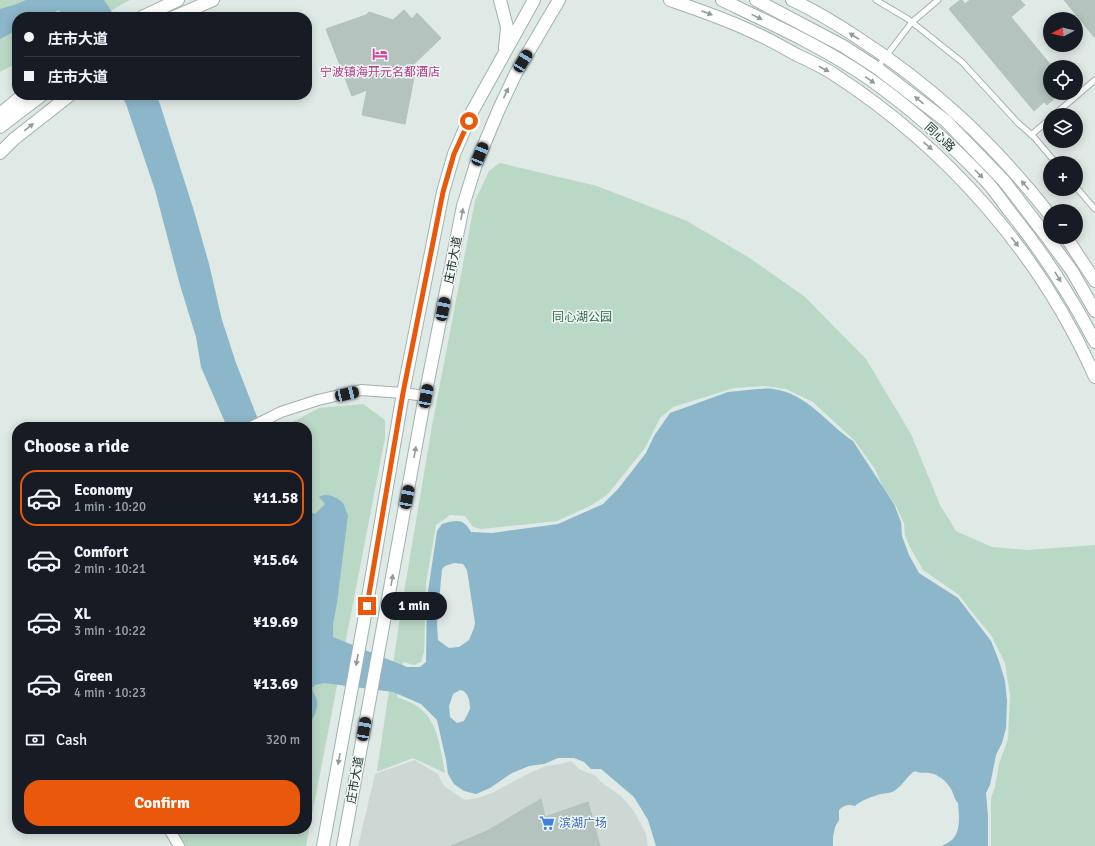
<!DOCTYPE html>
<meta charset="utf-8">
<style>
body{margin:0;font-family:Signika,"Noto Sans SC",sans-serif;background:#242831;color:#f1f3f6;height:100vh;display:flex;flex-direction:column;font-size:15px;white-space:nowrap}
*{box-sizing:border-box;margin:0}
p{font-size:13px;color:#9ea1a6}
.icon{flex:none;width:22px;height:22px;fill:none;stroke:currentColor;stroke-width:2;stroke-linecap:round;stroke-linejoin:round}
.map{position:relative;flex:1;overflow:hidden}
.sheet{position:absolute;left:12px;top:422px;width:300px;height:412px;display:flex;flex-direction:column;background:#171b24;border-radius:16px;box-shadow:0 2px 10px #0003}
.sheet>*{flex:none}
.hud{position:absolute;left:12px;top:12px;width:300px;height:88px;border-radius:16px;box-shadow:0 2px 10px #0003;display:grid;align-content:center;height:88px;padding:0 12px;background:#171b24}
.needle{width:26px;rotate:263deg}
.buttons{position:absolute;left:1043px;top:12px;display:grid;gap:8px}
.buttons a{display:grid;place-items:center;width:40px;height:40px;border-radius:50%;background:#171b24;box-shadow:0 2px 10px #0003;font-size:20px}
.end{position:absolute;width:18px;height:18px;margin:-9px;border:5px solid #ea580c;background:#fff;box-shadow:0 0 0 2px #fff}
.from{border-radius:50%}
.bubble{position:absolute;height:28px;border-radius:14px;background:#171b24;box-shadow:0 2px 10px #0003;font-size:13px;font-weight:700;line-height:28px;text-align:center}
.car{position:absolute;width:12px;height:24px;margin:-12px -6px;border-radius:5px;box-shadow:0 0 3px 1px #0007;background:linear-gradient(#222 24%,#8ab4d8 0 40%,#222 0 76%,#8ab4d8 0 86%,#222 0)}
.hud b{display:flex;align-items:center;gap:14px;height:38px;font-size:15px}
.hud b+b{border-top:1px solid #363941}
.hud i{width:10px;height:10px;background:#f1f3f6}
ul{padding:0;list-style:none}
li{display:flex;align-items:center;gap:12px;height:56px;margin:0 8px 6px;padding:0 4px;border:2px solid transparent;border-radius:16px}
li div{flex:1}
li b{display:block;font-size:15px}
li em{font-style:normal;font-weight:700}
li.current{border-color:#ea580c}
li>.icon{width:36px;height:36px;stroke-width:1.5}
h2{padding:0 12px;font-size:18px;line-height:48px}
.pay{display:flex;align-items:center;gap:10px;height:44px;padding:0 12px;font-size:15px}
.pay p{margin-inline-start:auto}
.primary-button{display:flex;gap:8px;margin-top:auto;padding:8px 12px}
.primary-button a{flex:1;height:46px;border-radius:16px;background:#ea580c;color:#fff;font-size:16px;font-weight:700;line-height:46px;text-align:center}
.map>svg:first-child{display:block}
.built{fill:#cdd8d5}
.green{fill:#bad8c6}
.water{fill:#8cb6c9;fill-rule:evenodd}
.building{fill:#b5c3bf;stroke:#b2c1bd}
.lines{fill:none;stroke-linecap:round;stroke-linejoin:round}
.service-casing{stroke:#a3b0ad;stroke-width:7}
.minor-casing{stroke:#a3b0ad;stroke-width:12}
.tertiary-casing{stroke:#a3b0ad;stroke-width:14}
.secondary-casing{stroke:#9fb3af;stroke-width:14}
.service{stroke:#fff;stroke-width:5}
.minor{stroke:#fff;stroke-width:10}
.tertiary{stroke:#fff;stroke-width:12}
.secondary{stroke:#fff;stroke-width:12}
.oneway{fill:#909b9a}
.route{stroke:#ea580c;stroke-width:5}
.labels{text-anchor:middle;stroke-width:3;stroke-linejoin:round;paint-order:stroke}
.hotel-label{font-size:12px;fill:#b23c85;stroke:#eff6f3}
.street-label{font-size:12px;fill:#223734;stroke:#eff6f3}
.park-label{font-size:12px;fill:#30694f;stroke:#eff6f3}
.shop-label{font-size:12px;fill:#366cbe;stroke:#eff6f3;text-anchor:start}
</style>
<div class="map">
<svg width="1095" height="846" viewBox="0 0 1095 846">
<rect width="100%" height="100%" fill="#dfe9e6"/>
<polygon class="built" points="415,760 438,774 444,786 465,800 478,798 494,792 529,773 546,766 561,764 571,761 579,769 596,776 601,782 621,796 634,811 646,834 648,846 358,846 375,774"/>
<g class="green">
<polygon points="0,0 130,0 99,17 17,17 17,63 0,72"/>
<path d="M500,163L597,186L687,221L748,257L804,296L866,359L911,434L940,505L956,531L992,547L1028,550L1095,545V846H991V798L995,787L999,764L1008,739L1010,695L1005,663L991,635L975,616L959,595L923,570L910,547L905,535L904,523L895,504L883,487L875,469L854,440L813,402L786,389L765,386L734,388L673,407L660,418L645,448L607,495L590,506L557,521L481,529L473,527L465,516L450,515L436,525L426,584L424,652L421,662L414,665L403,662L397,697C407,701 417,704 424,712C439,727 441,753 445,773L413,758L379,771H377L401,611L432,426L475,201L489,171Z"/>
<polygon points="363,404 385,420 385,438 306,846 182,846 172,829 307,829 307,427 283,427 319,408"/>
</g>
<g class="water">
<polygon points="26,0 104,0 115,17 75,17 73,14 69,17 63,17 59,10 44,17 17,17 17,30 0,39 0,9 14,5"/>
<polygon points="121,95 157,95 194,211 209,264 222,320 236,363 261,427 227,427 201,367 196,337 180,285 155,190 126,104"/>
<path d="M758,389C763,389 768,388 773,389C807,393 827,424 853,441L894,504L901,522L902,536L909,555L919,573L958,598L991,641L999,661L1005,681L1007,701L1006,728L1002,743L996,755L990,785L986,793L988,816V846H942C945,844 950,842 953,839C961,830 959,814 958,803C954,799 954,794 951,789C947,782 941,777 934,774C928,772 921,774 915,771C906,776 904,785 894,791C890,793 886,793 881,794C874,796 861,800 855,806C848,804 844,805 839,810V820L835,827L833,837V846H656L648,820L634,797L601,769H591L584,762L574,758H558L544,764L529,766L512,773L490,788L476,794L464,791L454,784L448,774L446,760L437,720L421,704L393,692L324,683L315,685L312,688C313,693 316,696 317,700C319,709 312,721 307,728V511L315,514L325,504L319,497C327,492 337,497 343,503C345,506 346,512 348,515L337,603L333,624V637L407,667H420L426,662L427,598L437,531L442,524C457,520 463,518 471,532L492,533L558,524L603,504L618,489L646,453L654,436L670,413L728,392ZM454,563L463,564L467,570L475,623L474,628L469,640L459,647L449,648L438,640L437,624L442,569L445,566ZM460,690C468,691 470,701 470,709C469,712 466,717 464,721L457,723L450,717L449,706L453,694Z"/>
</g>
<g class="building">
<polygon points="960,0 962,0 965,4 970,0 1020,0 1025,5 1011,17 1050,64 1050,93 1060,93 1047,105 1044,102 1034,111 949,9"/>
<polygon points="1064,0 1095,0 1095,38"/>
<polygon points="404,10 412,19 417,13 441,38 408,70 415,72 405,124 362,115 367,90 352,96 326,29 366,15 369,12 393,20"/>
<polygon points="541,799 545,817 588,802 600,846 451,846 487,831"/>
</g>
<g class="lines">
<g class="service-casing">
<g id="service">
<polyline points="876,0 908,19 962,62 1018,123 1033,136 1056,163"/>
<polyline points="877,68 912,22 938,0"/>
<polyline points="1054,115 1095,80"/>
<polyline points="1031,135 1050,119"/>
<polyline points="1076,187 1095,209"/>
</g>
</g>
<g class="minor-casing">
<g id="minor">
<polyline points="251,427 281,412 318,400 361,390 403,393 425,396"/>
<polyline points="169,829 179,846"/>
</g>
</g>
<g class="tertiary-casing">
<g id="tertiary">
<path d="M670,0C699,10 729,20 757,34C771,40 784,48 797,55C810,61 823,67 835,75C948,149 1040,253 1095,377"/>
<path d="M722,0C772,24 825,48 871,80C913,110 952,145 987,182C996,192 1003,203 1011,213C1043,253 1071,296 1095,342"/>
<polyline points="756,0 843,46 877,68 946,121 1004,181 1047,237 1072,271 1095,311"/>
<path d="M792,0C814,10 835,23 855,36C933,86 993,143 1050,215"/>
<polyline points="142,17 178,0"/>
<polyline points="174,17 213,0"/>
<polyline points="0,114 23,95"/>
<polyline points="0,127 42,95"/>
<polyline points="0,153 14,139 70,95"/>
<polyline points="1066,237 1095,281"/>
</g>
</g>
<g class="secondary-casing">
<g id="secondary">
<polyline points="500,0 507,27 505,48"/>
<polyline points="323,846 364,621 403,393 443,192 454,154 473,110 534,0"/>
<polyline points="343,846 425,396 463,206 476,164 499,109 516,73 559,0"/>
</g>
</g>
<use href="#service" class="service"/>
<use href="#minor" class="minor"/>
<use href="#tertiary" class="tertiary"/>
<use href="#secondary" class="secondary"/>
</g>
<defs><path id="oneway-solid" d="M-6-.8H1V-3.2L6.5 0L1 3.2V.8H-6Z"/></defs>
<g class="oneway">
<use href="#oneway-solid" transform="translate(707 13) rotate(21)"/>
<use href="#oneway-solid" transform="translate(757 17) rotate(26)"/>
<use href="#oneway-solid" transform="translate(854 36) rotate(-147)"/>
<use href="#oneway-solid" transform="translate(824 69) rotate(28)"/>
<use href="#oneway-solid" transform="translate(870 80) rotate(35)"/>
<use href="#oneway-solid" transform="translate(506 93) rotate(-65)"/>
<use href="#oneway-solid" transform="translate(919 100) rotate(-141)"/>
<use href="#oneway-solid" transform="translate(29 127) rotate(-39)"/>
<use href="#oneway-solid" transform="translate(928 146) rotate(41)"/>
<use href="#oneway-solid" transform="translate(979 174) rotate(45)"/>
<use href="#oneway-solid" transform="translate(1025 185) rotate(-130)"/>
<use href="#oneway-solid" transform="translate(462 214) rotate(-79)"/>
<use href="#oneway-solid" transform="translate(1015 242) rotate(51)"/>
<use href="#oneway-solid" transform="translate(1058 277) rotate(59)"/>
<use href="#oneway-solid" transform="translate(415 452) rotate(-80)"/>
<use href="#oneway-solid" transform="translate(392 580) rotate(-80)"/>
<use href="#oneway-solid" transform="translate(357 660) rotate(100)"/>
<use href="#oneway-solid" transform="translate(339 759) rotate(100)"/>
</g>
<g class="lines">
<polyline class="route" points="367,606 403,393 443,192 454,154 469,121"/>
</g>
<defs>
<g id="hotel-bare" transform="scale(1.2)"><path d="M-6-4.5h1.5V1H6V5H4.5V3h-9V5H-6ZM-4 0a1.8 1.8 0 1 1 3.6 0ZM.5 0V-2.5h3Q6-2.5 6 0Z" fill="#d1479c" stroke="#eff6f3" stroke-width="2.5" paint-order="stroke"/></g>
<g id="supermarket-bare" transform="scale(1.2)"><path d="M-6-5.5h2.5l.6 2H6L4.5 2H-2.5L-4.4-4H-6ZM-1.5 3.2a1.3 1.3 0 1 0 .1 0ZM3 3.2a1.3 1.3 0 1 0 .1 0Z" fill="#3f7fe0" stroke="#eff6f3" stroke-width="2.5" paint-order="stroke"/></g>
</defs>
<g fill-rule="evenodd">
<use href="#hotel-bare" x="380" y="54"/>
<use href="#supermarket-bare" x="547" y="823"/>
</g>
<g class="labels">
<g class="hotel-label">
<text x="380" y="76">宁波镇海开元名都酒店</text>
</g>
<g class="street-label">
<text transform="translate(940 137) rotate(43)" y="4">同心路</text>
<text transform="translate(453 260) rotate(-79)" y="4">庄市大道</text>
<text transform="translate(355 780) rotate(-80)" y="4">庄市大道</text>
</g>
<g class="park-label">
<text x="582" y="321">同心湖公园</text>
</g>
<g class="shop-label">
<text x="559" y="827">滨湖广场</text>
</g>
</g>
</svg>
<div class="buttons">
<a><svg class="needle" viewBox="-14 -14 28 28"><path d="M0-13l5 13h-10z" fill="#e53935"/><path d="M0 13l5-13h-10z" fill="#9ea1a6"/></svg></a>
<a><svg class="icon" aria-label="locate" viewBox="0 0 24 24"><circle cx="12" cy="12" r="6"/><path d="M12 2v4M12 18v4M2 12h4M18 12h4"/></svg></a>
<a><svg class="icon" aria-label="layers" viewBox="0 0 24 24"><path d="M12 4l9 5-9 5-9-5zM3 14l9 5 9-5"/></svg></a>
<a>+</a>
<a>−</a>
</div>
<i class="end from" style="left:469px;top:121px"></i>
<i class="end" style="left:367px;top:606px"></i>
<div class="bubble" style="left:381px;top:592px;width:66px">1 min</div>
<i class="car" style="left:523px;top:61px;rotate:31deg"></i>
<i class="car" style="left:480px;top:154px;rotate:22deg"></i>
<i class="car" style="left:443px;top:309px;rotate:11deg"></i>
<i class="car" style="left:347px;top:394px;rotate:77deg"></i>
<i class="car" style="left:426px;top:396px;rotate:11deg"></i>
<i class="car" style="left:407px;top:497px;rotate:11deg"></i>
<i class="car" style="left:364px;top:729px;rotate:10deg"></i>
<div class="hud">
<b><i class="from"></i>庄市大道</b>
<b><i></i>庄市大道</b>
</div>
<section class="sheet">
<h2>Choose a ride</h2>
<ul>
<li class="current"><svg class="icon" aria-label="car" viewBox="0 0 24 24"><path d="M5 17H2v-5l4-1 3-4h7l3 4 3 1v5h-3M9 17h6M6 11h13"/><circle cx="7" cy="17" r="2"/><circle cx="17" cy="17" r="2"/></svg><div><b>Economy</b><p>1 min · 10:20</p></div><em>¥11.58</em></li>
<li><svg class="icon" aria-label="car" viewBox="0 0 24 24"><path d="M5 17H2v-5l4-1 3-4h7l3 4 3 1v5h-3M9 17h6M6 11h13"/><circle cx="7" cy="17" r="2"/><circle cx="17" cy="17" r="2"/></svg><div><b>Comfort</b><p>2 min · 10:21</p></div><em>¥15.64</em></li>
<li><svg class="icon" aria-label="car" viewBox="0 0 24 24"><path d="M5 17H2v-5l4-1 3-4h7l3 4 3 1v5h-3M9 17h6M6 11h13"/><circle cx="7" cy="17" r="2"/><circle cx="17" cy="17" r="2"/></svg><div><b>XL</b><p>3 min · 10:22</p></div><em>¥19.69</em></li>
<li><svg class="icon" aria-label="car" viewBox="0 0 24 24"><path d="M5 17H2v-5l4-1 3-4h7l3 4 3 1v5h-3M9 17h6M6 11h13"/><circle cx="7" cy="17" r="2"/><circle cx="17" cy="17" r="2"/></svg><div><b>Green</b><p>4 min · 10:23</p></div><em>¥13.69</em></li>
</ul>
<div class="pay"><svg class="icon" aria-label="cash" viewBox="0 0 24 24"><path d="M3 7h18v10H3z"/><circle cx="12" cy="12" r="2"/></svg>Cash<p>320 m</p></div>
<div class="primary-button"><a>Confirm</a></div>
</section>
</div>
